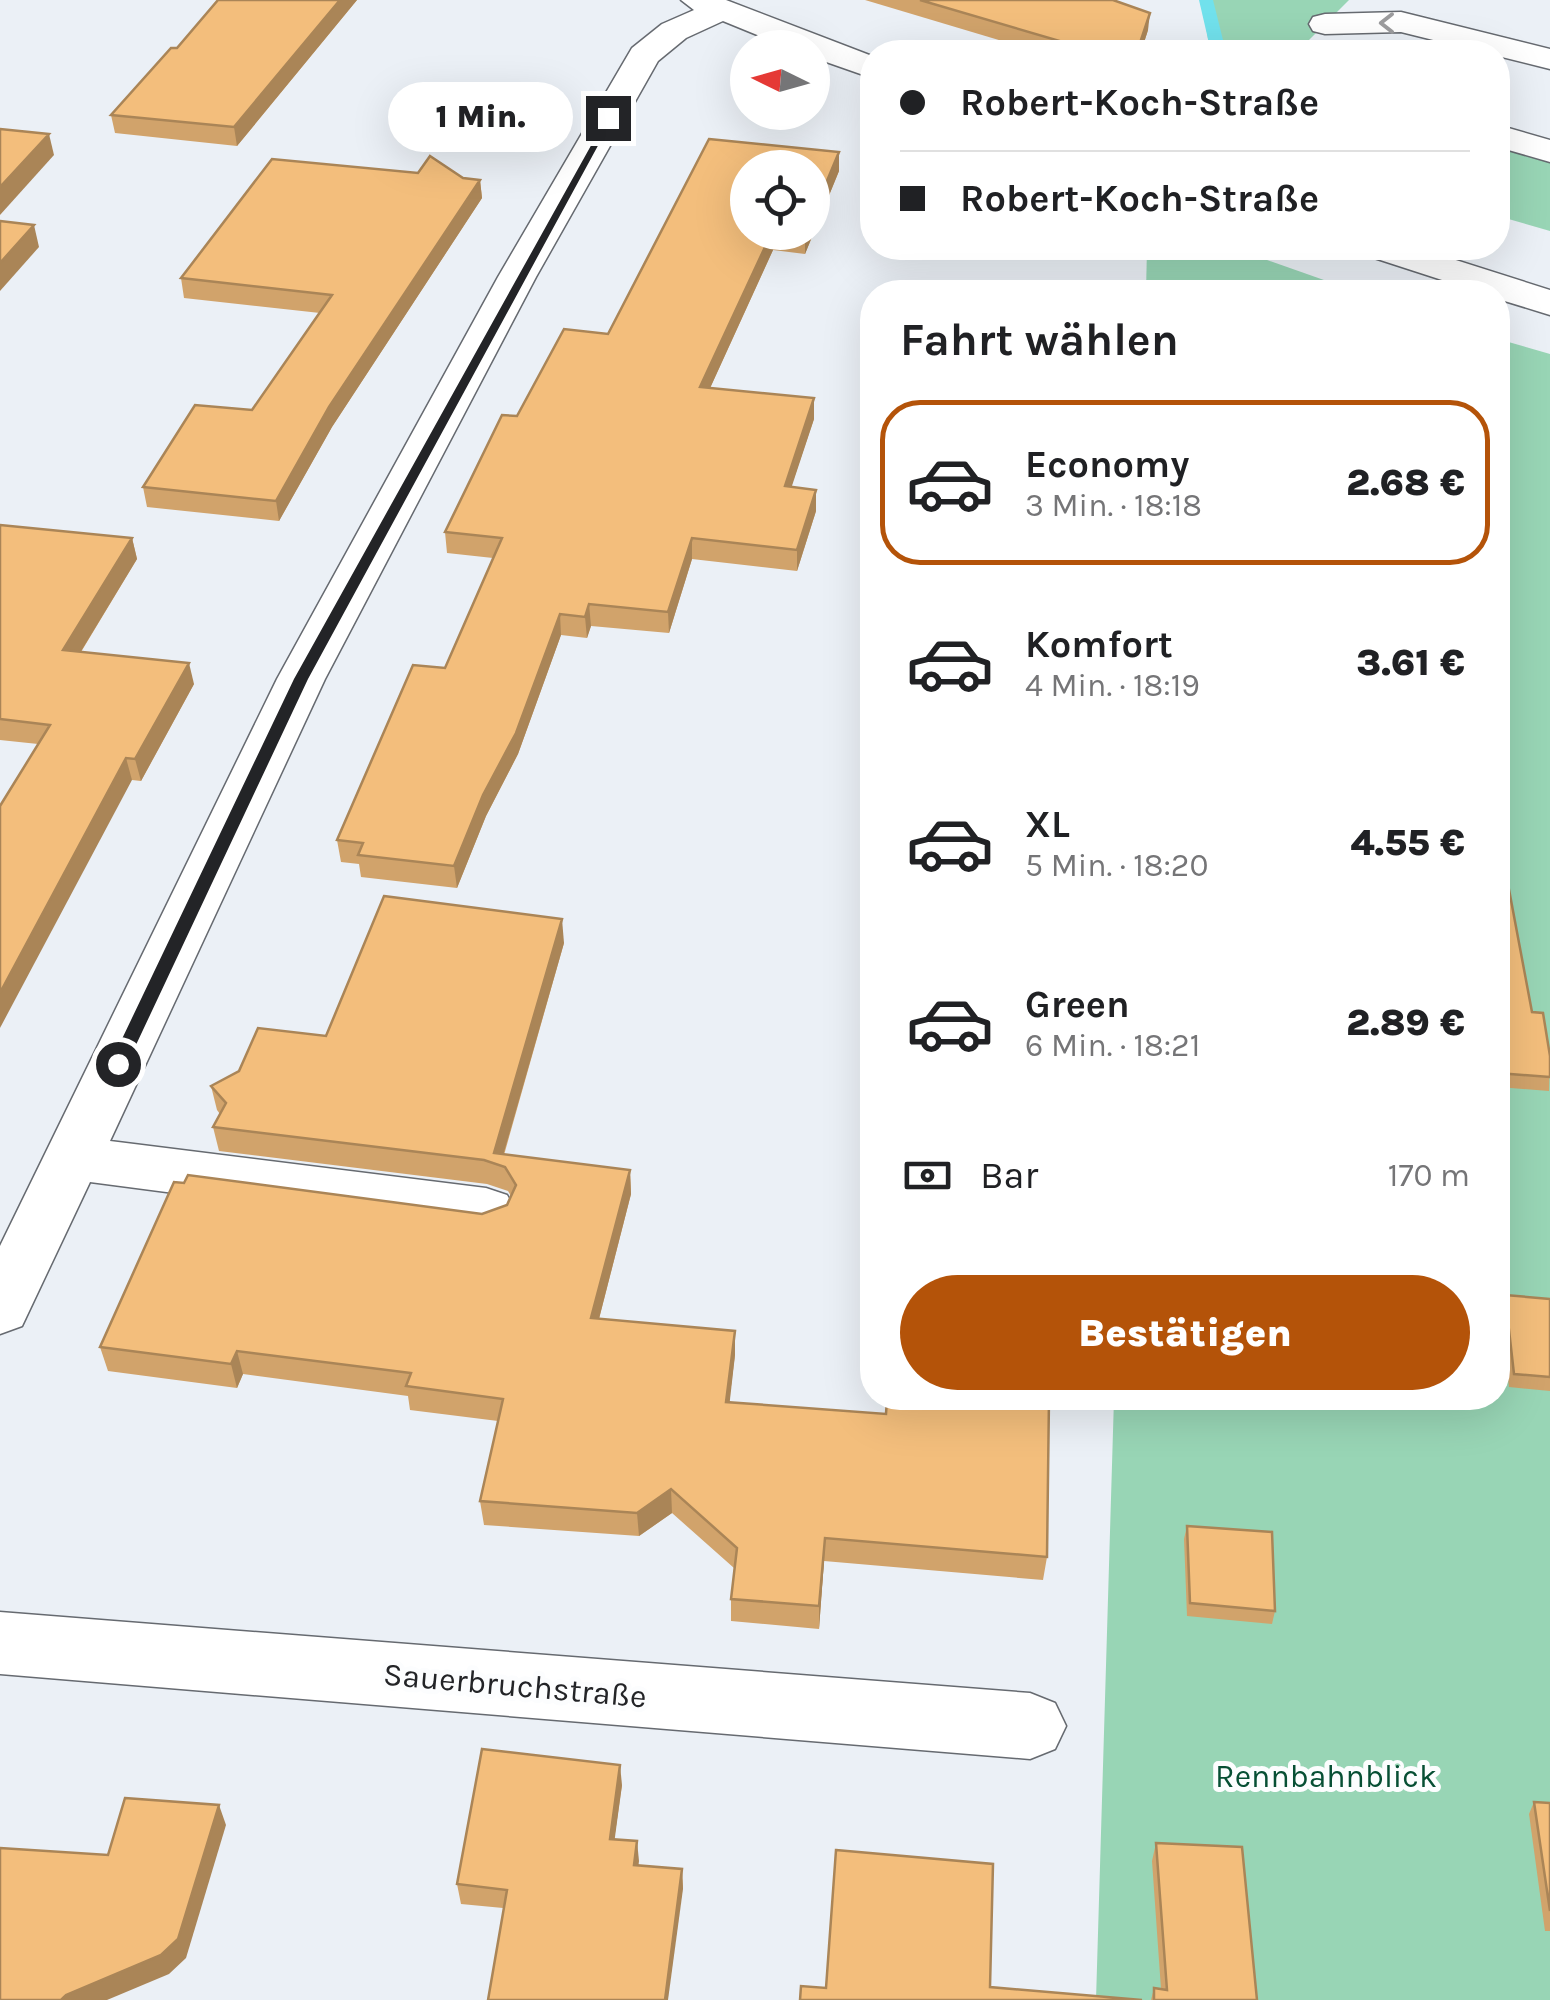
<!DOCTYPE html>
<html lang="de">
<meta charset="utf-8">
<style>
body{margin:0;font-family:Karla,sans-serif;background:#f2f2f2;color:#202124;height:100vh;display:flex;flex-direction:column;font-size:38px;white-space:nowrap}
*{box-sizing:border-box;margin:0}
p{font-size:32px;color:#757577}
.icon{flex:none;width:55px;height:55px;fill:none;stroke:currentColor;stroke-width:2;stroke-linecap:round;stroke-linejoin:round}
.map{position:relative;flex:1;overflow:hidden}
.panel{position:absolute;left:860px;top:280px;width:650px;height:1130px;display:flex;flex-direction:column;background:#fff;border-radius:40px;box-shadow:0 10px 40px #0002}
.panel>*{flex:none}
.guide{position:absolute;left:860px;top:40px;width:650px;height:220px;border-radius:40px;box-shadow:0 10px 40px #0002;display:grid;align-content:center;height:220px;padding:0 40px;background:#fff}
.needle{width:65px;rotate:275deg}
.fabs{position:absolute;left:730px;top:30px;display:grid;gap:20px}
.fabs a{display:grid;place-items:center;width:100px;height:100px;border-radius:50%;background:#fff;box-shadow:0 10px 40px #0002;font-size:50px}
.end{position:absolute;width:45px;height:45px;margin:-22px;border:12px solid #232427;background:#fff;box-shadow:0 0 0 5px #fff}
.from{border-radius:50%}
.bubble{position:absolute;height:70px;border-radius:35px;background:#fff;box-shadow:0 10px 40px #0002;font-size:32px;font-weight:800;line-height:70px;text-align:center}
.guide b{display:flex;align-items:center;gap:35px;height:95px;font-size:38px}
.guide b+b{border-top:2px solid #e0e0e0}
.guide i{width:25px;height:25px;background:#202124}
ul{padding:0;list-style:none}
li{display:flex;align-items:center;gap:30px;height:165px;margin:0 20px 15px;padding:0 20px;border:5px solid transparent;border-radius:40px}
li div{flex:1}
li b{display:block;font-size:38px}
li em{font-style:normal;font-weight:800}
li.current{border-color:#b45309}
li>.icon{width:90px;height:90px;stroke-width:1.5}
h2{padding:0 40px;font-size:45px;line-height:120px}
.pay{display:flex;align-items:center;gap:25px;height:110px;padding:0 40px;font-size:38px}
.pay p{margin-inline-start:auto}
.button{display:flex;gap:20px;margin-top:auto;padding:20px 40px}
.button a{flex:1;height:115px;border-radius:60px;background:#b45309;color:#fff;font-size:40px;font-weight:800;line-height:115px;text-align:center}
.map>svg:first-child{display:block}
.green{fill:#98d5b5}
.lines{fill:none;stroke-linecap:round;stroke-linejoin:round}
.stream{fill:#71e1ec;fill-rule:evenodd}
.minor-casing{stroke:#666a70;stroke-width:3}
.minor{fill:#fff;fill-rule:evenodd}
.wall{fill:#d1a36b;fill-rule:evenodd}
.shaded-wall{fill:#aa8557}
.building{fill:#f3be7c;stroke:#aa8557;stroke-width:2.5}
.oneway{stroke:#9c9c9e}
.route{fill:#232427}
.labels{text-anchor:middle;stroke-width:10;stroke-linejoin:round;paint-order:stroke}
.near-street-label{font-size:32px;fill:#232427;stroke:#fcfdfe}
.near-park-label{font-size:32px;fill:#074f34;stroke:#fcfdfe}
</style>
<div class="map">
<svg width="1550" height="2000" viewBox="0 0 1550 2000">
<rect width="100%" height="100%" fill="#ebf0f6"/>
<g class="green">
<polygon points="1202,0 1349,0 1302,47 1304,52 1210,52"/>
<polygon points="1498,136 1550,151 1550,231 1498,216"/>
<polygon points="1147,248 1233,248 1358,292 1146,292"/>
<polygon points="1498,339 1550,354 1550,2000 1096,2000 1114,1398 1498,1398"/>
</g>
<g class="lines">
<polygon class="stream" points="1199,0 1213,0 1226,52 1211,52"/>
<g class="minor-casing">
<g id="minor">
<polygon points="681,0 726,0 872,56 872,78 812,57 812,48 789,48 723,21 686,38 658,61 536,277 325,679 110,1141 486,1188 507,1195 516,1211 507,1227 486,1234 90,1182 22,1326 0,1334 0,1246 277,679 498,277 632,48 662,24 694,10"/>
<polygon points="1401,12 1550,49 1550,69 1401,32 1325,34 1313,31 1309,24 1313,17 1325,14"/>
<polygon points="1498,125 1550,140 1550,162 1498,147"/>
<polygon points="1362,248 1418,248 1550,290 1550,315 1498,299 1498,292 1479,292 1368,256"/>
<polygon points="0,1612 1030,1693 1055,1703 1066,1726 1055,1749 1030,1759 0,1674"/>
</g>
</g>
<use href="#minor" class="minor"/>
</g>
<g class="wall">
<polygon points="218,0 357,0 237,146 115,133 111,115 177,48"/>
<polygon points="865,0 1113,0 1148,30 1141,52 1039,52"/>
<path d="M709,139L839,152V171L805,254L773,250L710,388L814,398V419L791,487L816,490V511L797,571L692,559L669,633L591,626L587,638L561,635L518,754L486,816L457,888L361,877L359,864L341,862L337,840L413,665L445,668L493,558L447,553L445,532L502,415L517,416L564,329L608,334ZM748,168H812V232H748Z"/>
<polygon points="463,178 480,180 482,198 332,427 279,521 147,507 143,487 252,410 320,313 184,298 181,278"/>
<polygon points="0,525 132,538 137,559 81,652 194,684 141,781 132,780 38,744 0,740"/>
<polygon points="1498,801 1502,825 1498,836 1532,1012 1550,1056 1549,1091 1498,1087"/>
<polygon points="564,943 504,1155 630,1170 631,1194 599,1319 735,1331 735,1355 729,1402 1047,1557 1043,1580 824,1561 819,1629 731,1621 731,1599 734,1568 672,1513 639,1536 484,1525 480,1501 498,1421 410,1410 408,1396 243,1374 237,1388 108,1371 100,1347 507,1205 511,1196 508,1191 487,1184 219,1151 213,1127 220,1114 217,1110 211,1086 239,1071 326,1036"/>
<polygon points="1505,1295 1550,1299 1550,1391 1509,1387 1500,1309"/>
<polygon points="1187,1526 1275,1611 1272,1624 1187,1616 1184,1539"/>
<polygon points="622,1785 614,1840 637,1841 638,1866 682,1869 683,1889 503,1908 461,1904 457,1884"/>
<polygon points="1534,1802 1550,1803 1550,1931 1545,1931 1529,1814"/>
<polygon points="1156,1843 1257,2000 1151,2000 1154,1988 1161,1989 1152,1861"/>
</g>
<g class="shaded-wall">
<polygon points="340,0 357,0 237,146 234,127"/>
<polygon points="1150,13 1148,30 1141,52 1137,52"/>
<polygon points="49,134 54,155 0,215 0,187"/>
<polygon points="839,152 839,171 805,254 805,234 806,232 812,232 812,217"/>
<polygon points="480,180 482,198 332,427 279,521 276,501 329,407"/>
<polygon points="34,225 39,247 0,291 0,263"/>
<polygon points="772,232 773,250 701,408 700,387"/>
<polygon points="814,398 814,419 785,507 785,486"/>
<polygon points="816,490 816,511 797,571 797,550"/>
<polygon points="132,538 137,559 69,671 63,650"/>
<polygon points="692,538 692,559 669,633 668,612"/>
<polygon points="589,604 591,626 587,638 585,617"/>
<polygon points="560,614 561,635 518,754 486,816 457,888 454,866"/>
<polygon points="189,663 194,684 141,781 135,759"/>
<polygon points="126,758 132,780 0,1028 0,993"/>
<polygon points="562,919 564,943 500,1166 494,1153"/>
<polygon points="630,1170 631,1194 593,1342 591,1318"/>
<polygon points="735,1331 735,1355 727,1426 726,1402"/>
<polygon points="237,1351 243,1374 237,1388 231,1364"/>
<polygon points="671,1489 672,1513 639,1536 637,1513"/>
<polygon points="825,1538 824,1561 819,1629 819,1606"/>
<polygon points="620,1765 622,1785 612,1859 610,1839"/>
<polygon points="219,1805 226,1825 186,1958 169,1974 107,2000 61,2000"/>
<polygon points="637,1841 639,1861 636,1885 634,1865"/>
<polygon points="682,1869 683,1889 668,2000 665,2000"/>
</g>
<g class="building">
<polygon points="218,0 340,0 234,127 111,115 171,48 177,48"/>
<polygon points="920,0 1113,0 1150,13 1137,52 1097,52"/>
<polygon points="0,129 49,134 0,187"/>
<polygon points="709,139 839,152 812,217 812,168 748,168 748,232 772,232 700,387 814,398 785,486 816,490 797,550 692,538 668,612 589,604 585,617 560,614 516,733 483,795 454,866 358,855 363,843 337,840 413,665 445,668 502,538 445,532 502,415 517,416 564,329 608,334"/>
<polygon points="430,156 463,178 480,180 329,407 276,501 143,487 195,405 252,410 332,295 181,278 272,159 418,173"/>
<polygon points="0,221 34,225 0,263"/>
<polygon points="0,525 132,538 63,650 189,663 135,759 126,758 0,993 0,806 50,725 0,719"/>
<polygon points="1498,801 1502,825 1498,825"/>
<polygon points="1498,831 1532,1012 1543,1013 1550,1056 1550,1077 1498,1073"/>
<polygon points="384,896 562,919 494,1153 630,1170 591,1318 735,1331 726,1402 886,1414 887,1398 1049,1398 1047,1557 825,1538 819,1606 731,1599 737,1548 671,1489 637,1513 480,1501 503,1399 406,1386 411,1373 237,1351 231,1364 100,1347 174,1182 184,1183 188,1175 482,1214 507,1205 516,1185 505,1167 484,1160 213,1127 226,1103 211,1086 239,1071 258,1028 326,1036"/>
<polygon points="1505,1295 1550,1299 1550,1377 1514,1374"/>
<polygon points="1187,1526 1272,1532 1275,1611 1190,1603"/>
<polygon points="482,1749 620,1765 610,1839 637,1841 634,1865 682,1869 665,2000 488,2000 507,1890 457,1884"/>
<polygon points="125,1798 219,1805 178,1939 161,1955 66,1995 61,2000 0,2000 0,1848 108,1855"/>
<polygon points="1534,1802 1550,1803 1550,1911"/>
<polygon points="1156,1843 1242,1847 1257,2000 1154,2000 1154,1988 1167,1990"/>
<polygon points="836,1850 993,1864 990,1987 1142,2000 800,2000 801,1986 826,1988"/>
</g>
<defs><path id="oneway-chevron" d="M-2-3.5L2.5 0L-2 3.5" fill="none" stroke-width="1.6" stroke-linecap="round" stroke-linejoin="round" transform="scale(2.5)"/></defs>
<use class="oneway" href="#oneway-chevron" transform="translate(1387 23) rotate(-180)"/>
<polygon class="route" points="608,115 613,118 308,679 127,1064 113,1069 110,1064 294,679"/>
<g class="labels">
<g class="near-street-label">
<text transform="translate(515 1685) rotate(5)" y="11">Sauerbruchstraße</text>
</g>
<g class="near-park-label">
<text x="1326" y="1787">Rennbahnblick</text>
</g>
</g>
</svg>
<div class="fabs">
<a><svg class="needle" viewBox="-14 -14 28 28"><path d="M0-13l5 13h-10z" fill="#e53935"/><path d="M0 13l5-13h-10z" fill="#757577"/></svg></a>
<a><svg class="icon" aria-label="locate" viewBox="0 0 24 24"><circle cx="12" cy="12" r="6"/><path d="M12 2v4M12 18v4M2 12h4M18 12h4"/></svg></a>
</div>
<i class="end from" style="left:118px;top:1064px"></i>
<i class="end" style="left:608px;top:118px"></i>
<div class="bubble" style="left:388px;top:82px;width:185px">1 Min.</div>
<div class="guide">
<b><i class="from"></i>Robert-Koch-Straße</b>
<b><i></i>Robert-Koch-Straße</b>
</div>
<section class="panel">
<h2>Fahrt wählen</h2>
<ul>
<li class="current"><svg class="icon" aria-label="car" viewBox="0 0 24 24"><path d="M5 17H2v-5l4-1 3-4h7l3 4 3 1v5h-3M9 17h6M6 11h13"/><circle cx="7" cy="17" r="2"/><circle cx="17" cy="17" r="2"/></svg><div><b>Economy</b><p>3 Min. · 18:18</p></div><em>2.68 €</em></li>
<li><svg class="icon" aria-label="car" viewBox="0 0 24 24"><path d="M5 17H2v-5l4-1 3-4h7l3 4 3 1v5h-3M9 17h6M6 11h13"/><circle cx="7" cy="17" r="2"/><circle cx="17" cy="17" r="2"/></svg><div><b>Komfort</b><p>4 Min. · 18:19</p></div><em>3.61 €</em></li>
<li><svg class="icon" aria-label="car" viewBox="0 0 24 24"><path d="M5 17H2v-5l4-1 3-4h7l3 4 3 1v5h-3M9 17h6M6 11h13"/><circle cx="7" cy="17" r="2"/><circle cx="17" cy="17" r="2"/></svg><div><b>XL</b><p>5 Min. · 18:20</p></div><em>4.55 €</em></li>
<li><svg class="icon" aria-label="car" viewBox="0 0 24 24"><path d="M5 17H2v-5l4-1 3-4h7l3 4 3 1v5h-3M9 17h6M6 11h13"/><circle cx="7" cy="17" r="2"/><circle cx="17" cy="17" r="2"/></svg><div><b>Green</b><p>6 Min. · 18:21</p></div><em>2.89 €</em></li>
</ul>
<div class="pay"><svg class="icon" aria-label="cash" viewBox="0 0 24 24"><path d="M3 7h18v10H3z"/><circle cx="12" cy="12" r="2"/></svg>Bar<p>170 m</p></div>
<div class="button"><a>Bestätigen</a></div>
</section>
</div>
